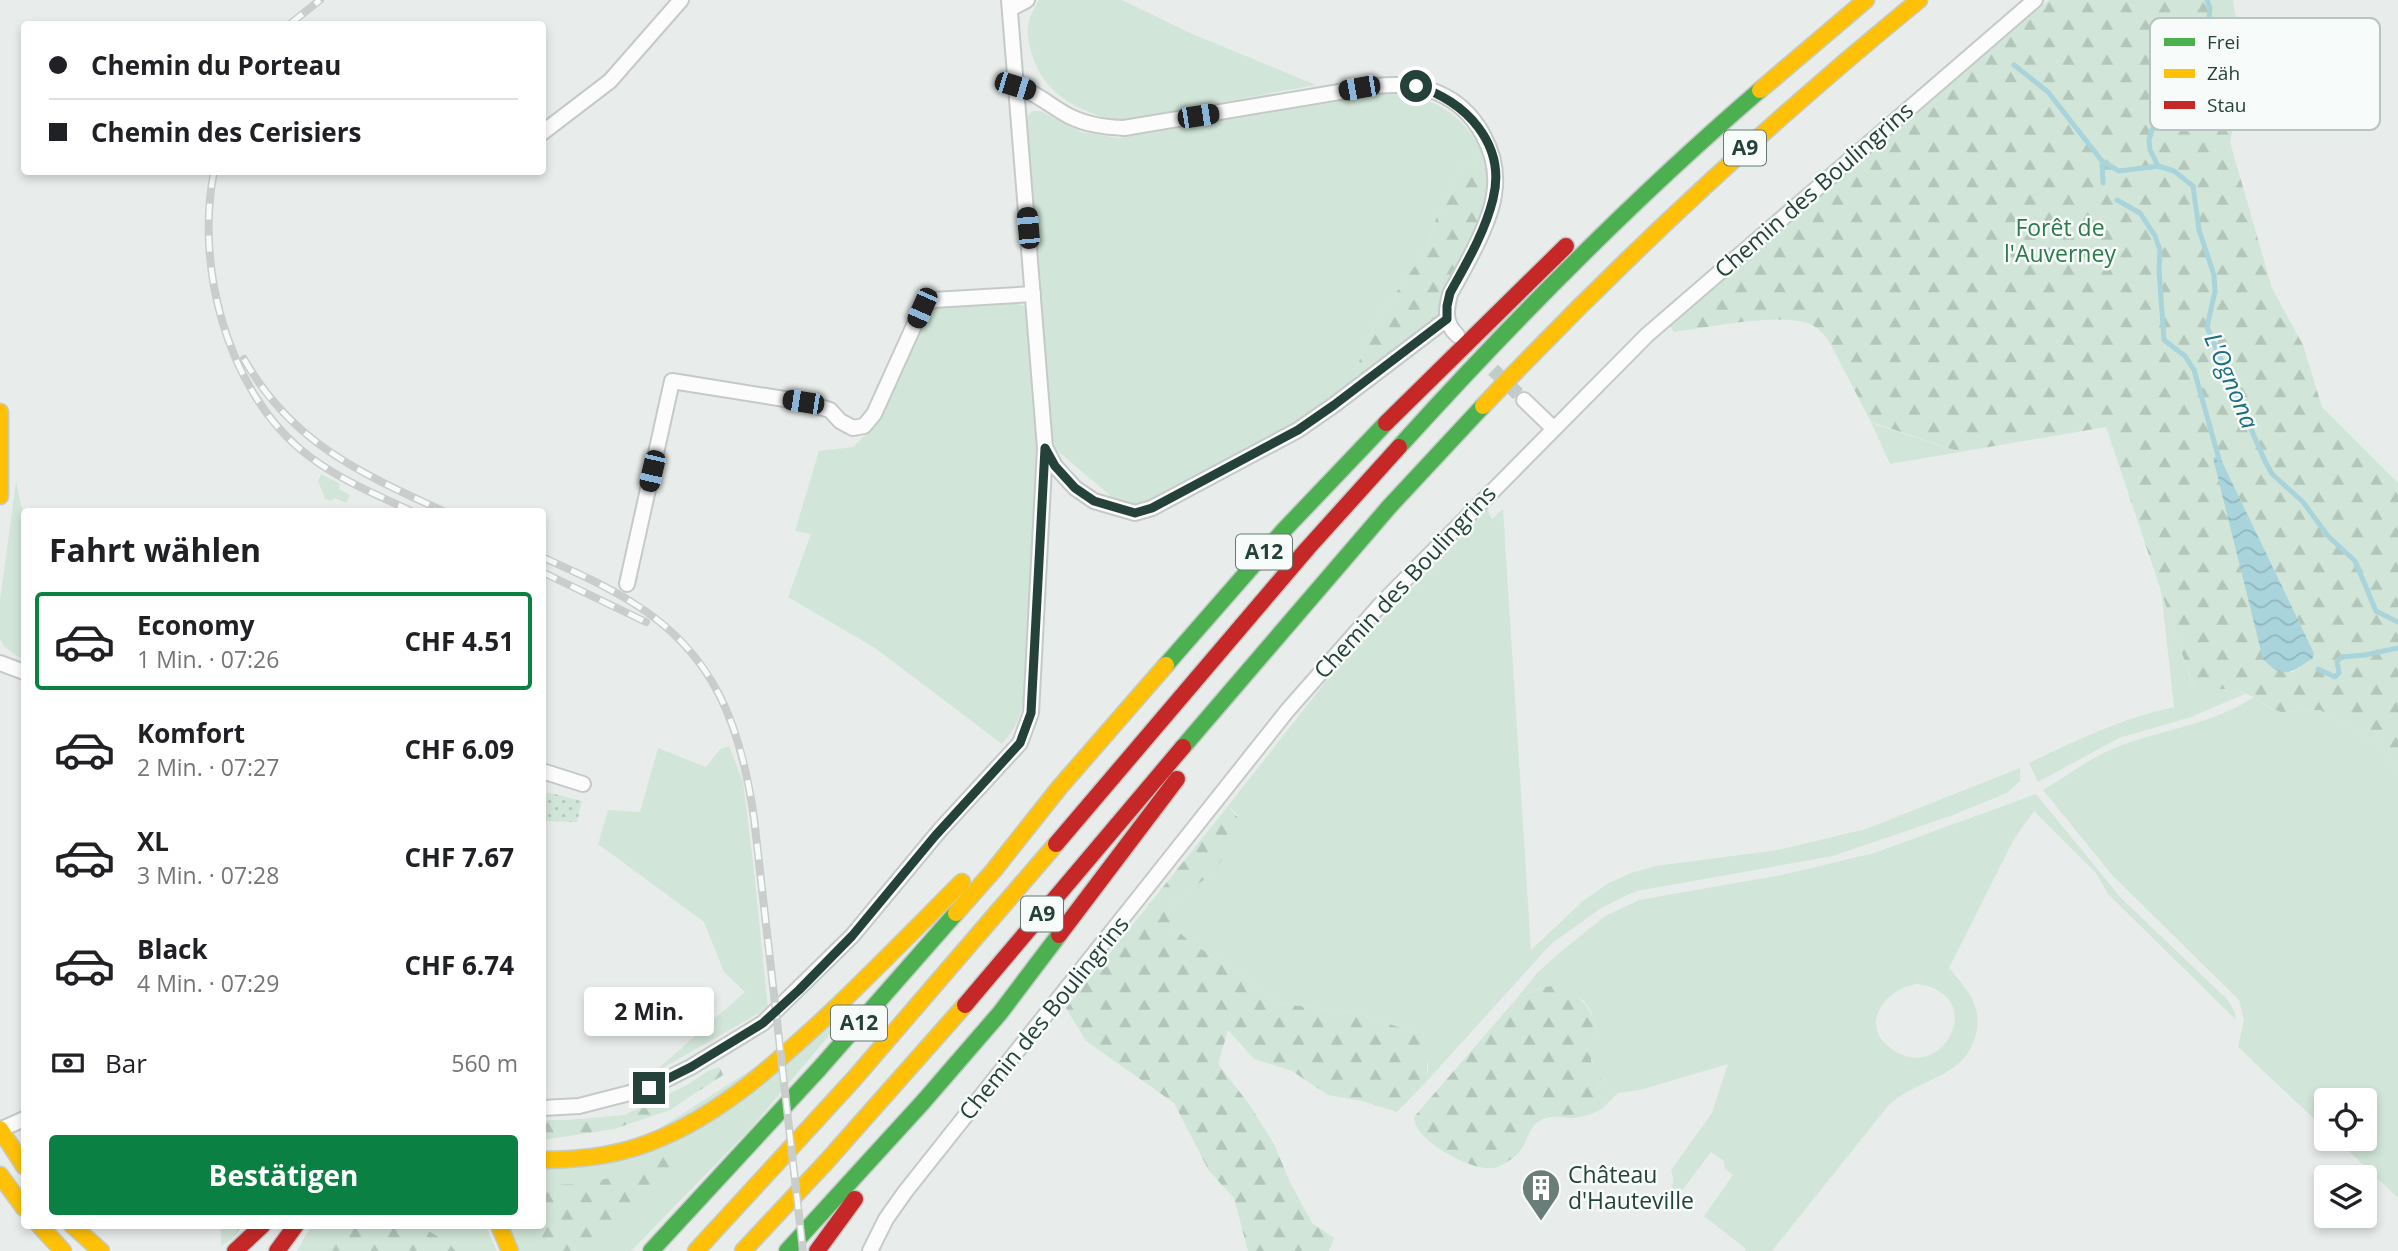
<!DOCTYPE html>
<html lang="de">
<meta charset="utf-8">
<style>
body{margin:0;font-family:"Open Sans",sans-serif;background:#f2f2f2;color:#202124;height:100vh;display:flex;flex-direction:column;font-size:26px;white-space:nowrap}
*{box-sizing:border-box;margin:0}
p{font-size:23px;color:#757577}
.icon{flex:none;width:38px;height:38px;fill:none;stroke:currentColor;stroke-width:2;stroke-linecap:round;stroke-linejoin:round}
.map{position:relative;flex:1;overflow:hidden}
.details{position:absolute;left:21px;top:508px;width:525px;height:721px;display:flex;flex-direction:column;background:#fff;border-radius:7px;box-shadow:0 4px 10px #0003}
.details>*{flex:none}
.banner{position:absolute;left:21px;top:21px;width:525px;height:154px;border-radius:7px;box-shadow:0 4px 10px #0003;display:grid;align-content:center;height:154px;padding:0 28px;background:#fff}
.buttons{position:absolute;left:2314px;top:1088px;display:grid;gap:14px}
.buttons a{display:grid;place-items:center;width:63px;height:63px;border-radius:7px;background:#fff;box-shadow:0 4px 10px #0003;font-size:35px}
.end{position:absolute;width:32px;height:32px;margin:-16px;border:9px solid #24423a;background:#fff;box-shadow:0 0 0 4px #fff}
.from{border-radius:50%}
.bubble{position:absolute;height:49px;border-radius:7px;background:#fff;box-shadow:0 4px 10px #0003;font-size:23px;font-weight:700;line-height:49px;text-align:center}
.car{position:absolute;width:21px;height:42px;margin:-21px -10px;border-radius:9px;box-shadow:0 0 5px 2px #0007;background:linear-gradient(#222 24%,#8ab4d8 0 40%,#222 0 76%,#8ab4d8 0 86%,#222 0)}
.banner b{display:flex;align-items:center;gap:24px;height:66px;font-size:26px}
.banner b+b{border-top:2px solid #e0e0e0}
.banner i{width:18px;height:18px;background:#202124}
ul{padding:0;list-style:none}
li{display:flex;align-items:center;gap:21px;height:98px;margin:0 14px 10px;padding:0 14px;border:4px solid transparent;border-radius:7px}
li div{flex:1}
li b{display:block;font-size:26px}
li em{font-style:normal;font-weight:700}
li.selected{border-color:#0b8043}
li>.icon{width:63px;height:63px;stroke-width:1.5}
h2{padding:0 28px;font-size:32px;line-height:84px}
.pay{display:flex;align-items:center;gap:18px;height:77px;padding:0 28px;font-size:26px}
.pay p{margin-inline-start:auto}
.action{display:flex;gap:14px;margin-top:auto;padding:14px 28px}
.action a{flex:1;height:80px;border-radius:7px;background:#0b8043;color:#fff;font-size:28px;font-weight:700;line-height:80px;text-align:center}
.map>svg:first-child{display:block}
.green{fill:#d1e6d8;fill-rule:evenodd}
.forest{fill:url(#forest-firs);fill-rule:evenodd}
.garden{fill:url(#garden-dots)}
.water{fill:url(#water-waves)}
.lines{fill:none;stroke-linecap:round;stroke-linejoin:round}
.stream{stroke:#a9d4db;stroke-width:5}
.street-tunnel{stroke:#c1cbc8;stroke-width:14;stroke-dasharray:14 7;stroke-linecap:butt}
.street-casing{stroke:#c5cac8;stroke-width:18}
.fast-casing{stroke:#c3cbc8;stroke-width:19}
.slow-casing{stroke:#c3cbc8;stroke-width:19}
.jam-casing{stroke:#c3cbc8;stroke-width:19}
.street{stroke:#fcfcfc;stroke-width:14}
.fast{stroke:#4caf50;stroke-width:16}
.slow{stroke:#ffc107;stroke-width:16}
.jam{stroke:#c62828;stroke-width:16}
.rail-casing{stroke:#c9cdcc;stroke-width:8}
.rail{stroke:#f7fbf9;stroke-width:5;stroke-dasharray:16;stroke-linecap:butt}
.route{stroke:#24423a;stroke-width:9}
.labels{text-anchor:middle;stroke-width:5;stroke-linejoin:round;paint-order:stroke}
.shield{fill:#f7fbf9;stroke:#637a73;stroke-width:2}
.shield-label{font-size:21px;font-weight:bold;fill:#24423a}
.street-label{font-size:23px;fill:#24423a;stroke:#f7fbf9}
.park-label{font-size:23px;fill:#2d7a4b;stroke:#f7fbf9}
.poi-label{font-size:23px;fill:#24423a;stroke:#f7fbf9;text-anchor:start}
.water-label{font-size:24px;font-style:italic;fill:#1c6f80;stroke:#f7fbf9}
.key{fill:#f7fbf9;stroke:#b8c4c0;stroke-width:2}
.key-label{font-size:19px;fill:#24423a}
</style>
<div class="map">
<svg width="2398" height="1251" viewBox="0 0 2398 1251">
<defs>
<pattern id="forest-firs" width="22" height="20" patternUnits="userSpaceOnUse" patternTransform="scale(1.75)"><rect width="22" height="20" fill="#d1e6d8"/><path d="M5 1l3.5 6h-7zM16 11l3.5 6h-7z" fill="#b3c6ba"/></pattern>
<pattern id="garden-dots" width="8" height="8" patternUnits="userSpaceOnUse" patternTransform="scale(1.75)"><rect width="8" height="8" fill="#d1e6d8"/><path d="M2 2h.1M6 6h.1" fill="none" stroke="#b3c6ba" stroke-width="1.8" stroke-linecap="round"/></pattern>
<pattern id="water-waves" width="16" height="10" patternUnits="userSpaceOnUse" patternTransform="scale(1.75)"><rect width="16" height="10" fill="#a9d4db"/><path d="M0 5q4-4 8 0t8 0" fill="none" stroke="#91b7bd"/></pattern>
</defs>
<rect width="100%" height="100%" fill="#e8edeb"/>
<g class="green">
<path d="M1039,0H1122L1190,33L1316,85L1116,121C1080,111 1045,96 1033,57C1025,33 1025,23 1039,0Z"/>
<path d="M1382,92C1430,95 1464,111 1484,157L1461,166L1436,219L1426,250L1377,320L1355,371L1360,380L1298,421L1139,507L1119,503L1053,447L1027,117L1032,111H1041L1081,132L1119,138Z"/>
<path d="M1015,303L1025,306L1027,315L1037,453L1027,681C1024,708 1020,723 1002,744L875,648L788,597L811,534L795,531L819,451L853,447L879,421L923,320L935,308Z"/>
<polygon points="1871,422 1877,425 1960,452 1890,464"/>
<polygon points="321,474 340,484 339,489 350,495 346,503 334,498 332,501 325,499 318,481"/>
<polygon points="16,482 24,518 24,659 15,655 4,646 0,639 0,601"/>
<polygon points="1487,509 1492,519 1503,509 1531,950 1583,901 1607,884 1631,873 1656,866 1778,850 1866,829 2020,768 2020,781 2007,793 1953,815 1833,856 1637,891 1627,895 1601,908 1551,944 1427,1081 1428,1064 1417,1033 1356,1013 1284,1004 1269,998 1251,982 1188,940 1172,926 1168,920 1169,907 1172,902 1211,875 1238,815 1228,806 1334,671"/>
<path d="M2161,590L2193,687L2234,689L2245,694L2191,717L2119,738L2038,782L2029,763C2079,739 2118,720 2174,707Z"/>
<path d="M2254,697L2271,709L2281,712L2320,710L2379,743L2398,774V1198L2336,1139H2364V1101H2326V1130L2238,1047L2244,1020L2239,1000L2112,875L2043,790C2068,775 2094,755 2122,745C2166,729 2215,723 2254,697Z"/>
<polygon points="729,746 743,781 754,871 768,1008 652,1074 745,992 724,972 704,922 598,844 608,810 640,812 658,748 706,767 720,749"/>
<path d="M2036,794L2121,898L2228,1000L2235,1013L2236,1020L2108,894L2096,873L2034,811L2014,839L1949,968C1965,987 1981,1003 1977,1029C1968,1080 1919,1076 1888,1106L1772,1251H1745L1746,1249L1704,1216L1733,1175L1725,1169L1724,1161L1711,1152L1678,1196L1672,1191L1673,1179L1671,1170L1712,1113L1728,1064L1640,1090L1618,1093L1603,1108L1601,1100L1595,1093L1601,1081L1591,1057L1596,1047L1597,1034L1591,1011L1584,1001L1554,986L1541,987L1517,998L1537,973L1558,954L1605,916L1639,900L1782,875L1874,853ZM1917,984C1993,994 1939,1092 1887,1045C1860,1021 1888,988 1917,984Z"/>
<polygon points="846,1009 839,1024 750,1129 631,1251 519,1251 508,1225 542,1225 543,1167 607,1162"/>
<polygon points="312,1225 485,1225 497,1251 297,1251"/>
</g>
<g class="forest">
<path d="M2049,0H2233L2240,45L2241,94L2230,142L2272,288L2303,345L2322,407L2398,483V774L2379,743L2320,710L2281,712L2272,709L2254,697L2234,689H2218L2200,694L2195,692L2106,427L1960,452L1871,422L1831,345C1826,337 1821,330 1812,325C1783,311 1707,328 1674,332L1670,326ZM2219,455L2314,653L2313,658L2291,673L2213,458Z"/>
<polygon points="1484,157 1494,166 1495,182 1447,319 1362,384 1355,371 1377,320 1426,250 1436,219 1461,166"/>
<polygon points="1228,806 1241,821 1240,834 1211,875 1172,902 1168,913 1172,926 1188,940 1251,982 1269,998 1284,1004 1356,1013 1417,1033 1427,1051 1427,1081 1397,1112 1362,1101 1328,1095 1292,1071 1254,1059 1228,1030 1218,1064 1249,1104 1274,1144 1290,1182 1312,1223 1334,1238 1329,1251 1248,1251 1234,1198 1209,1171 1174,1103 1086,1041 1066,1008"/>
<path d="M1554,986C1574,994 1588,1000 1594,1022C1596,1030 1598,1037 1597,1045C1595,1051 1592,1055 1591,1061L1601,1071V1081L1595,1092L1601,1100L1603,1108C1594,1114 1584,1117 1573,1118C1563,1118 1551,1114 1541,1120C1529,1126 1528,1140 1521,1150C1516,1157 1502,1166 1494,1168C1472,1172 1413,1140 1414,1117L1517,998L1542,987Z"/>
<polygon points="720,1067 723,1075 670,1110 614,1129 543,1140 543,1120 567,1120 624,1115 687,1085 710,1070"/>
<path d="M666,1156L675,1160L662,1181L626,1212L595,1251H537L528,1225H542L543,1183C586,1189 627,1175 666,1156Z"/>
<polygon points="225,1225 243,1225 232,1239 221,1246 221,1230"/>
<polygon points="344,1225 419,1225 448,1243 456,1251 319,1251"/>
</g>
<polygon class="garden" points="547,792 582,801 577,822 544,821"/>
<path class="water" d="M2219,455L2314,653L2313,658C2292,672 2283,681 2263,659L2213,458Z"/>
<g class="lines">
<g class="stream">
<polyline points="2207,0 2210,8 2209,18 2202,35 2198,65 2194,76 2178,94 2170,111 2152,130 2149,140 2150,150 2158,166 2174,171 2193,186 2199,230 2214,275 2215,291 2207,327 2264,459 2272,474 2303,502 2328,536 2355,561 2376,611 2398,622"/>
<polyline points="2014,65 2048,92 2102,161 2119,171 2158,166"/>
<polyline points="2102,161 2103,183"/>
<polyline points="2117,200 2140,213 2155,236 2160,250 2159,270 2164,340 2185,356 2194,370 2219,459"/>
<polyline points="2318,669 2335,677 2339,673 2337,662 2341,657 2365,655 2398,648"/>
</g>
<polyline class="street-tunnel" points="1478,355 1524,400"/>
<g class="street-casing">
<g id="street">
<polyline points="1010,9 1027,0"/>
<path d="M1015,86C1036,92 1050,106 1069,116C1087,125 1105,127 1124,128L1375,86C1397,84 1417,84 1438,93C1476,109 1501,154 1494,195C1490,224 1465,267 1450,294C1446,310 1444,323 1457,335"/>
<polyline points="542,133 610,81 681,0"/>
<polyline points="1524,400 1553,428"/>
<polyline points="1046,449 1055,466 1075,488 1094,501 1135,513 1152,508 1298,430 1334,405 1447,319"/>
<polyline points="627,584 672,381 803,402 830,410 840,421 853,428 864,426 874,414 922,308 933,300 1033,294"/>
<polyline points="0,663 24,672"/>
<polyline points="542,771 583,784"/>
<polyline points="542,1108 579,1106 649,1088 691,1067 763,1023 852,936 940,830 1020,743 1031,713 1045,448 1009,0"/>
<polyline points="0,1130 24,1119"/>
<polyline points="870,1251 886,1219 905,1192 1287,711 1381,604 1647,335 2035,0"/>
</g>
</g>
<g class="fast-casing">
<g id="fast">
<path d="M1399,447C1513,321 1632,200 1760,90"/>
<polyline points="1166,665 1284,530 1386,423"/>
<polyline points="1183,747 1389,507 1483,406"/>
<polyline points="651,1251 819,1069 956,913"/>
<polyline points="787,1251 923,1102 1000,1013 1059,935"/>
</g>
</g>
<g class="slow-casing">
<g id="slow">
<polyline points="1760,90 1866,0"/>
<path d="M1483,406C1620,261 1765,126 1919,0"/>
<polyline points="0,412 0,496"/>
<polyline points="956,913 994,870 1059,788 1166,665"/>
<polyline points="0,1129 24,1166"/>
<path d="M542,1160C574,1160 606,1157 637,1147C712,1123 772,1067 829,1014C874,971 918,926 962,882"/>
<polyline points="0,1175 24,1208"/>
<polyline points="39,1225 63,1251"/>
<polyline points="72,1225 101,1251"/>
<polyline points="499,1225 510,1251"/>
<polyline points="696,1251 853,1080 1056,844"/>
<polyline points="743,1251 827,1161 965,1005"/>
</g>
</g>
<g class="jam-casing">
<g id="jam">
<polyline points="1386,423 1566,246"/>
<polyline points="1056,844 1307,549 1399,447"/>
<polyline points="1059,935 1177,779"/>
<polyline points="965,1005 1183,747"/>
<polyline points="235,1251 263,1225"/>
<polyline points="277,1251 296,1225"/>
<polyline points="817,1251 855,1199"/>
</g>
</g>
<use href="#street" class="street"/>
<use href="#fast" class="fast"/>
<use href="#slow" class="slow"/>
<use href="#jam" class="jam"/>
<g class="rail-casing">
<g id="rail">
<polyline points="290,24 320,0"/>
<path d="M214,172C195,265 227,387 300,449C333,477 373,493 411,511"/>
<path d="M244,359C291,442 360,473 443,511"/>
<path d="M542,557C573,571 605,585 633,603C716,654 741,728 754,818L803,1251"/>
<polyline points="542,572 646,622"/>
</g>
</g>
<use href="#rail" class="rail"/>
</g>
<g class="lines">
<path class="route" d="M649,1088L691,1067L763,1023L799,990L852,936L935,836L1020,743L1031,713L1045,448L1055,466L1075,488L1094,501L1135,513L1152,508L1298,430L1334,405L1447,319V306L1450,293C1466,264 1485,232 1493,199C1507,144 1465,100 1416,86"/>
</g>
<defs>
<g id="building-pin" transform="scale(2.0125)"><path d="M0 17L-7.5 6A9.5 9.5 0 1 1 7.5 6Z" fill="#697e78" stroke="#f7fbf9"/><path d="M-4-6H4V6H1V3H-1V6H-4ZM-2.5-4.3h1.7v1.8h-1.7ZM.8-4.3h1.7v1.8H.8ZM-2.5-1h1.7V.8h-1.7ZM.8-1h1.7V.8H.8Z" fill="#fff"/></g>
</defs>
<g fill-rule="evenodd">
<use href="#building-pin" x="1541" y="1188"/>
</g>
<g class="labels">
<g class="shield">
<rect x="1724" y="130.5" width="42" height="35" rx="5"/>
<rect x="1236" y="534.5" width="56" height="35" rx="5"/>
<rect x="1021" y="896.5" width="42" height="35" rx="5"/>
<rect x="831" y="1005.5" width="56" height="35" rx="5"/>
</g>
<g class="shield-label">
<text x="1745" y="155">A9</text>
<text x="1264" y="559">A12</text>
<text x="1042" y="921">A9</text>
<text x="859" y="1030">A12</text>
</g>
<g class="street-label">
<text transform="translate(1814 190) rotate(-41)" y="8">Chemin des Boulingrins</text>
<text transform="translate(1405 582) rotate(-47)" y="8">Chemin des Boulingrins</text>
<text transform="translate(1044 1018) rotate(-51)" y="8">Chemin des Boulingrins</text>
</g>
<g class="park-label">
<text x="2060" y="236">Forêt de<tspan x="2060" dy="26">l'Auverney</tspan></text>
</g>
<g class="poi-label">
<text x="1568" y="1183">Château<tspan x="1568" dy="26">d'Hauteville</tspan></text>
</g>
<g class="water-label">
<text transform="translate(2231 381) rotate(67)" y="8">L'Ognona</text>
</g>
</g>
<rect x="2150" y="18" width="230" height="112" rx="10" class="key"/>
<rect x="2164" y="38" width="31" height="8" fill="#4caf50"/>
<rect x="2164" y="69" width="31" height="9" fill="#ffc107"/>
<rect x="2164" y="101" width="31" height="8" fill="#c62828"/>
<g class="key-label">
<text x="2207" y="49">Frei</text>
<text x="2207" y="80">Zäh</text>
<text x="2207" y="112">Stau</text>
</g>
</svg>
<div class="buttons">
<a><svg class="icon" aria-label="locate" viewBox="0 0 24 24"><circle cx="12" cy="12" r="6"/><path d="M12 2v4M12 18v4M2 12h4M18 12h4"/></svg></a>
<a><svg class="icon" aria-label="layers" viewBox="0 0 24 24"><path d="M12 4l9 5-9 5-9-5zM3 14l9 5 9-5"/></svg></a>
</div>
<i class="end from" style="left:1416px;top:86px"></i>
<i class="end" style="left:649px;top:1088px"></i>
<div class="bubble" style="left:584px;top:987px;width:130px">2 Min.</div>
<i class="car" style="left:1015px;top:86px;rotate:107deg"></i>
<i class="car" style="left:1359px;top:88px;rotate:260deg"></i>
<i class="car" style="left:1198px;top:116px;rotate:81deg"></i>
<i class="car" style="left:1028px;top:228px;rotate:355deg"></i>
<i class="car" style="left:922px;top:308px;rotate:204deg"></i>
<i class="car" style="left:803px;top:402px;rotate:279deg"></i>
<i class="car" style="left:652px;top:471px;rotate:193deg"></i>
<div class="banner">
<b><i class="from"></i>Chemin du Porteau</b>
<b><i></i>Chemin des Cerisiers</b>
</div>
<section class="details">
<h2>Fahrt wählen</h2>
<ul>
<li class="selected"><svg class="icon" aria-label="car" viewBox="0 0 24 24"><path d="M5 17H2v-5l4-1 3-4h7l3 4 3 1v5h-3M9 17h6M6 11h13"/><circle cx="7" cy="17" r="2"/><circle cx="17" cy="17" r="2"/></svg><div><b>Economy</b><p>1 Min. · 07:26</p></div><em>CHF 4.51</em></li>
<li><svg class="icon" aria-label="car" viewBox="0 0 24 24"><path d="M5 17H2v-5l4-1 3-4h7l3 4 3 1v5h-3M9 17h6M6 11h13"/><circle cx="7" cy="17" r="2"/><circle cx="17" cy="17" r="2"/></svg><div><b>Komfort</b><p>2 Min. · 07:27</p></div><em>CHF 6.09</em></li>
<li><svg class="icon" aria-label="car" viewBox="0 0 24 24"><path d="M5 17H2v-5l4-1 3-4h7l3 4 3 1v5h-3M9 17h6M6 11h13"/><circle cx="7" cy="17" r="2"/><circle cx="17" cy="17" r="2"/></svg><div><b>XL</b><p>3 Min. · 07:28</p></div><em>CHF 7.67</em></li>
<li><svg class="icon" aria-label="car" viewBox="0 0 24 24"><path d="M5 17H2v-5l4-1 3-4h7l3 4 3 1v5h-3M9 17h6M6 11h13"/><circle cx="7" cy="17" r="2"/><circle cx="17" cy="17" r="2"/></svg><div><b>Black</b><p>4 Min. · 07:29</p></div><em>CHF 6.74</em></li>
</ul>
<div class="pay"><svg class="icon" aria-label="cash" viewBox="0 0 24 24"><path d="M3 7h18v10H3z"/><circle cx="12" cy="12" r="2"/></svg>Bar<p>560 m</p></div>
<div class="action"><a>Bestätigen</a></div>
</section>
</div>
